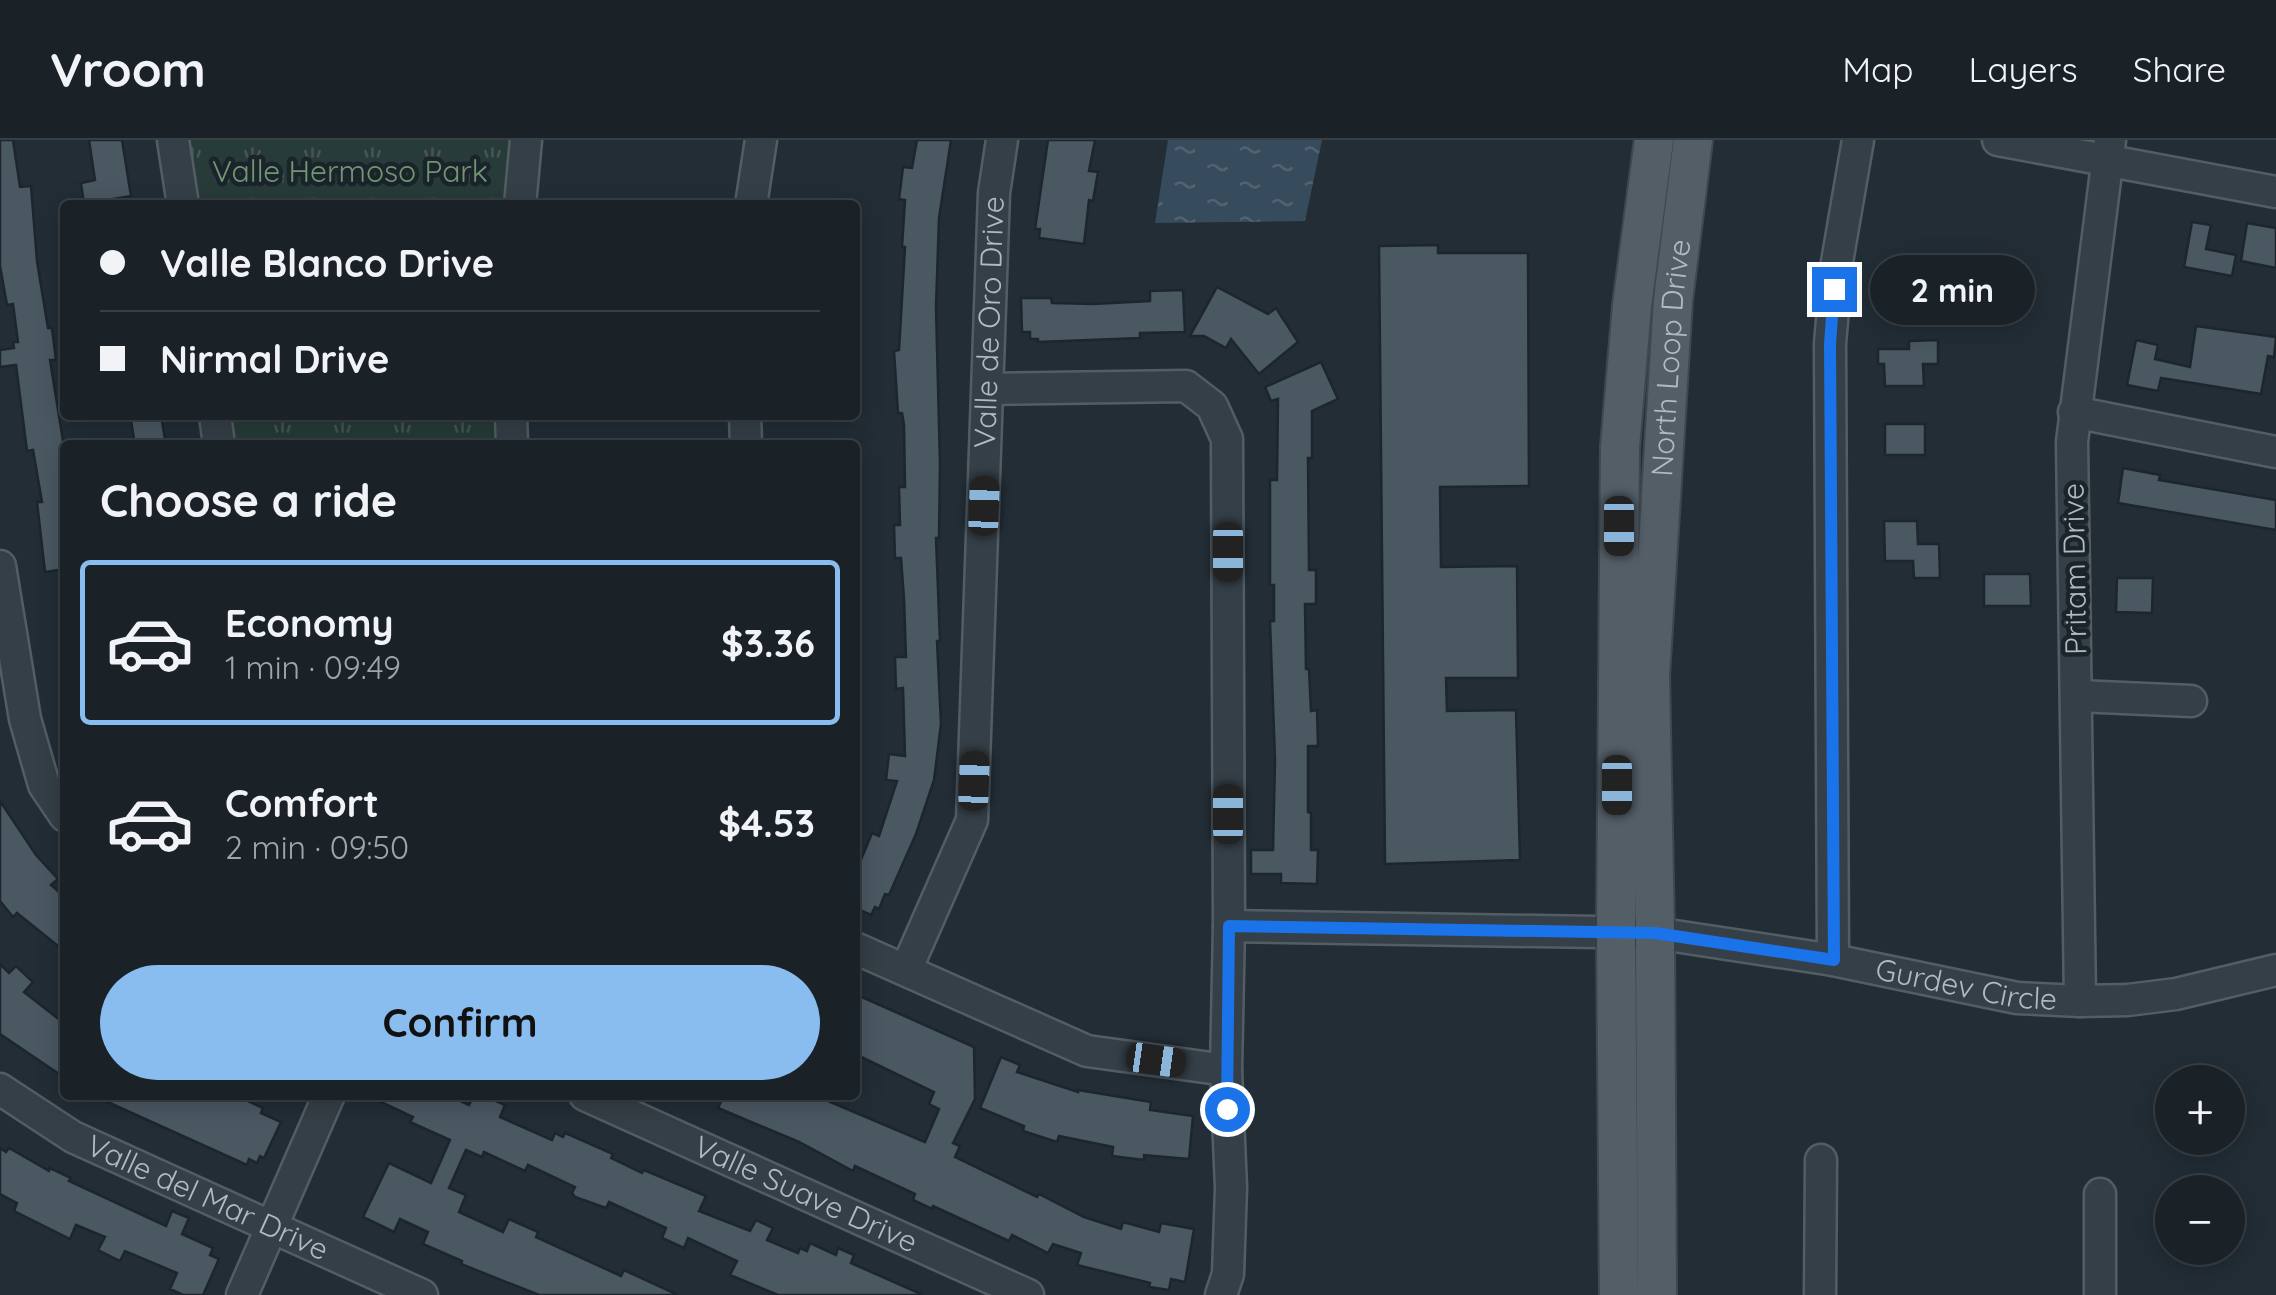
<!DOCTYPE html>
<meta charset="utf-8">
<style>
body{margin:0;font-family:Quicksand,sans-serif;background:#272f34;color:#f1f3f6;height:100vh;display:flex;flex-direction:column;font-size:38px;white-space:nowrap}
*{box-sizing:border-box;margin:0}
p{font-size:32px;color:#9fa4a8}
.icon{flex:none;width:55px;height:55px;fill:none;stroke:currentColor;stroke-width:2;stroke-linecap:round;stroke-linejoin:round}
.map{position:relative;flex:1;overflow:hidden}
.panel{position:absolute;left:60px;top:300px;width:800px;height:660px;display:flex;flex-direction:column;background:#1a2228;border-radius:10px;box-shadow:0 5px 25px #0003,0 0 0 2px #383f45}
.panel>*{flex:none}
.hud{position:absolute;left:60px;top:60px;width:800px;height:220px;border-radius:10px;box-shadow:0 5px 25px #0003,0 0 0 2px #383f45;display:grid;align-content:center;height:220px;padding:0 40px;background:#1a2228}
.tools{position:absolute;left:2155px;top:925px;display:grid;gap:20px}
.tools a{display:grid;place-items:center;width:90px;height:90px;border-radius:50%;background:#1a2228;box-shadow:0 5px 25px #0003,0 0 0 2px #383f45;font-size:50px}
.end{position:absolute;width:45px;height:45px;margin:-22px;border:12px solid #1a73e8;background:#fff;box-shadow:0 0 0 5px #fff}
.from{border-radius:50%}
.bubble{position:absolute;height:70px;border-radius:35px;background:#1a2228;box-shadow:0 5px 25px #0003,0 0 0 2px #383f45;font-size:32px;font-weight:700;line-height:70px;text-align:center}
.car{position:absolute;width:30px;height:60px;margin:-30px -15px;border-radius:12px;box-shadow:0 0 8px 2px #0007;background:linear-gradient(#222 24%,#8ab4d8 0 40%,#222 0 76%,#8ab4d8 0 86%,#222 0)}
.hud b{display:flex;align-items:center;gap:35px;height:95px;font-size:38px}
.hud b+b{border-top:2px solid #383f45}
.hud i{width:25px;height:25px;background:#f1f3f6}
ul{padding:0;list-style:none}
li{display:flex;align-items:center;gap:30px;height:165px;margin:0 20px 15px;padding:0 20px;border:5px solid transparent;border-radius:10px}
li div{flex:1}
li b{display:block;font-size:38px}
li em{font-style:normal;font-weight:700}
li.selected{border-color:#89bdef}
li>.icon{width:90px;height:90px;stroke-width:1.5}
h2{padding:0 40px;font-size:45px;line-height:120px}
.button{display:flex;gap:20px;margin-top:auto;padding:20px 40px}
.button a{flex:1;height:115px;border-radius:60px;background:#89bdef;color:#111;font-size:40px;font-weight:700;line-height:115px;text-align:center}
header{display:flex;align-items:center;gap:60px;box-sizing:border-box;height:140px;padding:0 50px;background:#1a2228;border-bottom:2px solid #383f45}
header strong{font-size:48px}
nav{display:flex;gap:55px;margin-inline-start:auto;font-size:35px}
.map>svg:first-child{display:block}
.grass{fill:url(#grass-tufts)}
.water{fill:url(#water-ripples)}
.building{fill:#4a5862;stroke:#1d262d;stroke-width:2.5}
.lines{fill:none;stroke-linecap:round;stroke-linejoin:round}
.minor-casing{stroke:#535d64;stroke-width:35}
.major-casing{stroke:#3f4850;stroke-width:42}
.minor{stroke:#353f47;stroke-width:30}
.major{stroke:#535e67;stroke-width:38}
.route{stroke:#1a73e8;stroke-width:12}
.labels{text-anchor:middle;stroke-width:9;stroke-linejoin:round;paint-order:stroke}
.park-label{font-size:30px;fill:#709774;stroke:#1b242b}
.street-label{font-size:30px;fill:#b0bac3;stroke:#1b242b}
</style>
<header>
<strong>Vroom</strong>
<nav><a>Map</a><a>Layers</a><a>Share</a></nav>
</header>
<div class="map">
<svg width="2276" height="1155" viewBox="0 0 2276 1155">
<defs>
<pattern id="grass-tufts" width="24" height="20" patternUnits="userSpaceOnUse" patternTransform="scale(2.5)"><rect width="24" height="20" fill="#273b39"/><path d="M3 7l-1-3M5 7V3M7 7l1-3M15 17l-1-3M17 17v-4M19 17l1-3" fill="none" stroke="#445554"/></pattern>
<pattern id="water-ripples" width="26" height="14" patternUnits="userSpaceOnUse" patternTransform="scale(2.5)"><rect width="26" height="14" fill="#364b5c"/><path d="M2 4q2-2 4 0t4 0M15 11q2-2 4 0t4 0" fill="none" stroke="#516372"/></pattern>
</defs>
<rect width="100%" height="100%" fill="#222d36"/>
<g class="grass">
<polygon points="173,0 526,0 520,65 183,65"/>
<polygon points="215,275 511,275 512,305 219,305"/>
</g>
<polygon class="water" points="1168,0 1322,0 1305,81 1155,83"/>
<g class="building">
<polygon points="0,0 13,0 20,47 31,46 37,121 48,188 52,188 56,220 50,220 65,313 65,429 45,432 37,362 42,362 33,310 27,311 16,225 0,227 0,210 14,208 13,202 18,202 13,164 7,165 0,126"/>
<polygon points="89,0 122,0 131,56 84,64 81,43 95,40"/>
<polygon points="917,0 951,0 939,78 936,167 940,325 939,398 936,398 940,501 937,501 941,584 934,640 916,694 889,755 885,754 879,769 875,767 871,775 855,768 855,734 872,693 879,696 897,641 886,640 889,614 905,616 903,548 896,549 895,517 906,517 904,459 901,418 895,418 894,385 900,385 899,347 905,347 904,285 902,273 898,273 894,211 899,210 905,107 902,107 905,60 899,59 903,27 912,28"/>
<polygon points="1048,0 1095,0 1089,31 1098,32 1093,61 1089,60 1084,104 1039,98 1040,89 1035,89"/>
<polygon points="2192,82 2211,85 2206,109 2236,115 2232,136 2184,127"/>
<polygon points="2247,83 2276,88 2276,128 2241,121"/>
<polygon points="1438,105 1438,113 1528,113 1529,346 1440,347 1441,427 1517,426 1518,538 1446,538 1447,571 1516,570 1520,720 1385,724 1379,106"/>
<polygon points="1217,147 1268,174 1276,168 1298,202 1259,234 1231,199 1226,208 1204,196 1190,196"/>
<polygon points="1183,150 1185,192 1140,193 1140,198 1038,202 1038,199 1030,199 1030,192 1022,192 1021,158 1051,158 1052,163 1093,164 1150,161 1150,151"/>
<polygon points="2196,186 2276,197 2274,217 2268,216 2261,254 2161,238 2158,251 2127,245 2136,200 2158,205 2155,219 2190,227"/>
<polygon points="1938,200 1938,224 1923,224 1924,246 1885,246 1884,224 1878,224 1878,209 1909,209 1909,201"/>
<polygon points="1321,222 1338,259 1312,271 1312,318 1308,318 1309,430 1316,430 1316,464 1305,464 1306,529 1309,529 1311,571 1317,570 1318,606 1308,606 1308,672 1311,673 1311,710 1318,710 1317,744 1281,743 1281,734 1251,734 1251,710 1273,710 1275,620 1270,481 1274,481 1274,445 1270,445 1270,340 1277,340 1278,259 1271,261 1265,247"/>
<polygon points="130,275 161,275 166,305 135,305"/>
<rect x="1885" y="284" width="40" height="31"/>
<polygon points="2123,328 2160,335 2159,340 2276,360 2276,390 2118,363"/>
<polygon points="1884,381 1917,381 1918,404 1939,404 1940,438 1914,438 1913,421 1885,421"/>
<polygon points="1984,434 2030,434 2031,466 1984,466"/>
<polygon points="2117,438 2153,438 2152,473 2116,472"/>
<polygon points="0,661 36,715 58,739 51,745 65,757 65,797 58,806 17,773 13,777 0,761"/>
<polygon points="0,824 9,833 16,826 33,842 24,852 65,884 65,938 0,894"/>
<polygon points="855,854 974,907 975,959 953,1003 960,1006 955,1017 1037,1057 1039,1054 1084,1077 1121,1089 1123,1082 1159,1092 1161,1083 1194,1089 1185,1142 1171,1139 1169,1150 1149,1147 1150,1143 1077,1125 1081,1113 1053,1104 1048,1113 1012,1095 1009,1101 933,1066 932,1069 913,1060 915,1054 855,1026 853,1031 799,1002 718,968 724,955 814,955 925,1002 939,969 929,964 934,952 855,914"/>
<polygon points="1001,917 1020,925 1017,932 1078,952 1078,950 1151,962 1150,970 1193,976 1189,1019 1144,1015 1144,1020 1112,1016 1113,1007 1059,996 1057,1002 1023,991 1024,986 980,968"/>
<polygon points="92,955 235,955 263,968 261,973 281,982 264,1018 260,1016 257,1023 249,1019 247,1025"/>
<polygon points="366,955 448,955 469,965 474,955 482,955 505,965 500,977 552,1000 555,993 563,997 565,993 570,995 613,1014 611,1018 642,1033 644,1030 706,1056 699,1071 750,1091 756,1080 773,1088 767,1100 798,1113 800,1108 807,1111 810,1103 836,1115 838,1108 854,1115 851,1123 923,1155 778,1155 730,1135 737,1121 688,1098 684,1108 662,1098 666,1088 609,1062 606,1068 575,1057 572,1053 575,1047 528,1025 525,1031 484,1012 482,1017 466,1010 449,1048 466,1055 459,1072 503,1092 509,1079 538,1092 536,1097 621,1136 624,1130 678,1155 539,1155 461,1124 462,1121 423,1104 428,1092 400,1079 394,1092 363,1077 389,1023 431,1043 450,1000 410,982 413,977"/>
<polygon points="0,1008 6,1012 9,1008 49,1031 50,1028 71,1038 69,1041 166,1086 172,1071 189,1078 182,1094 213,1108 210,1115 219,1119 203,1155 183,1155 170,1149 177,1133 125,1111 120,1121 98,1110 105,1097 76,1085 70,1099 14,1071 17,1063 0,1054"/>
</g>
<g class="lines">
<g class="minor-casing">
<g id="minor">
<polyline points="173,0 183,65"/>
<polyline points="1998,0 2276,52"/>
<polyline points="520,65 526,0"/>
<polyline points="751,65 761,0"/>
<polyline points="989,249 1186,246 1212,266 1227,299 1229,786 1226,930 1231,1048 1228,1134 1221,1155"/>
<polyline points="2074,272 2276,312"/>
<polyline points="215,275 219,305"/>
<polyline points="511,275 512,305"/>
<polyline points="745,275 746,305"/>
<polyline points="0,426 25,579 44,645 65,676"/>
<polyline points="2078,556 2191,561"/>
<path id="s1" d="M1229,786L1655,793L1833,820L2017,858L2080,861L2128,860L2176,854L2276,830"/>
<polyline points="855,808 1087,911 1226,930"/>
<polyline points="1833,820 1830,204 1837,122 1858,0"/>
<path id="s2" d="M906,830L972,680L994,53L1002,0"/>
<polyline points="2080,861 2072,302 2110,0"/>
<path id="s3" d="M0,949L73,997L422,1155"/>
<path id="s4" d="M585,955L1028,1155"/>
<polyline points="2100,1054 2100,1155"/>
<polyline points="242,1155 329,955"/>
<polyline points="1820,1155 1821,1020"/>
</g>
</g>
<g class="major-casing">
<g id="major">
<polyline points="1619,1155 1616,792 1620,307 1632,166 1654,0"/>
<path id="s5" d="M1657,1155L1655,793L1650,536L1673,160L1693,0"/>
</g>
</g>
<use href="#minor" class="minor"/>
<use href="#major" class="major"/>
</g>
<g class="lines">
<polyline class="route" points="1227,969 1229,786 1655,793 1834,820 1830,204 1834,149"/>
</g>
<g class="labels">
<g class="park-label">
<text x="350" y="42">Valle Hermoso Park</text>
</g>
<g class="street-label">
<text dy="10" stroke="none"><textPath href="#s2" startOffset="662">Valle de Oro Drive</textPath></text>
<text dy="10" stroke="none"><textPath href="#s5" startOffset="938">North Loop Drive</textPath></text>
<text transform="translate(2075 429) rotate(-91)" y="10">Pritam Drive</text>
<text dy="10" stroke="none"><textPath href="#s1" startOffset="742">Gurdev Circle</textPath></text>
<text dy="10" stroke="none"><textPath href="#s4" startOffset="242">Valle Suave Drive</textPath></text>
<text dy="10" stroke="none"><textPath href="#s3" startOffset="235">Valle del Mar Drive</textPath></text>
</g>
</g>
</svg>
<div class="tools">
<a>+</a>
<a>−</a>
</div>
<i class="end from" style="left:1227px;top:969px"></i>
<i class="end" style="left:1834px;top:149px"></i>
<div class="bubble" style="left:1870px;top:115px;width:165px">2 min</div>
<i class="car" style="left:984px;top:366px;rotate:2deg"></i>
<i class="car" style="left:1619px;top:386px;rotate:180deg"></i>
<i class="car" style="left:1228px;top:412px;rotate:180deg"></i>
<i class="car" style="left:974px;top:641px;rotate:2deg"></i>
<i class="car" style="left:1617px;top:645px;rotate:180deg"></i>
<i class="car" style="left:1228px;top:674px;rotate:0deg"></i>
<i class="car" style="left:1156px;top:920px;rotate:98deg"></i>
<div class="hud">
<b><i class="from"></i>Valle Blanco Drive</b>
<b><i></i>Nirmal Drive</b>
</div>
<section class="panel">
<h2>Choose a ride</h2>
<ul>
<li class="selected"><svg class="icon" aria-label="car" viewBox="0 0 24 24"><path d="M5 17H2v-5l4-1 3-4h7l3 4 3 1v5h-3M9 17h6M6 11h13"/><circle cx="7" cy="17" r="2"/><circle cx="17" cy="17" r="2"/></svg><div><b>Economy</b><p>1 min · 09:49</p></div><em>$3.36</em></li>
<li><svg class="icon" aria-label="car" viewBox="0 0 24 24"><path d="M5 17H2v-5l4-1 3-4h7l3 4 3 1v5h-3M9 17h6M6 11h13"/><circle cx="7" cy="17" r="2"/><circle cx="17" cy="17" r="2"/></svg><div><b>Comfort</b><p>2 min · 09:50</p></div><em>$4.53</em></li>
</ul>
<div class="button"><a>Confirm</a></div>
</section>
</div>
